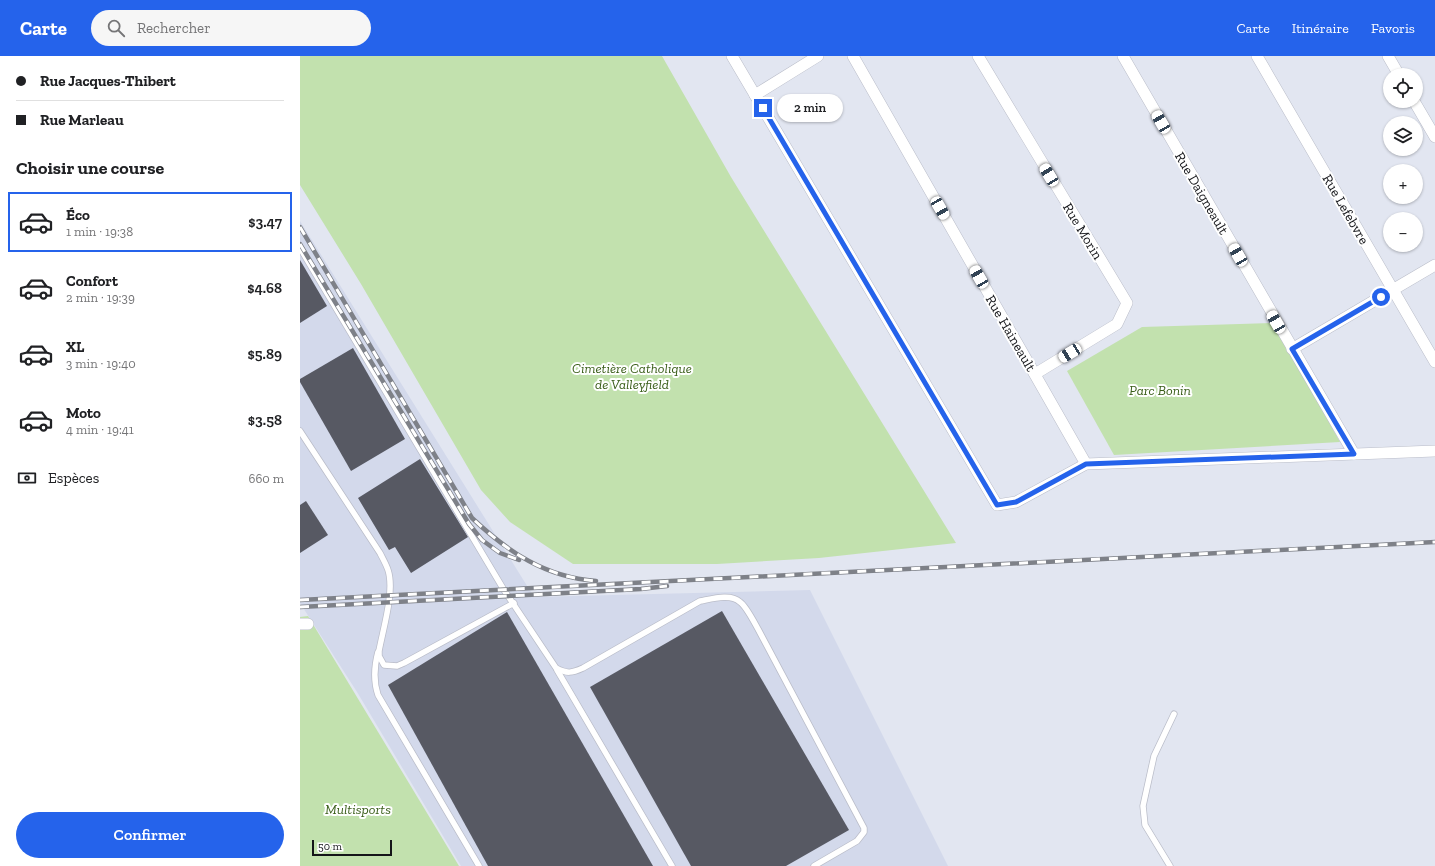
<!DOCTYPE html>
<html lang="fr">
<meta charset="utf-8">
<style>
body{margin:0;font-family:"Zilla Slab",serif;background:#f6f6f6;color:#202124;height:100vh;display:flex;flex-direction:column;font-size:15px;white-space:nowrap}
*{box-sizing:border-box;margin:0}
p{font-size:13px;color:#757577}
.icon{flex:none;width:22px;height:22px;fill:none;stroke:currentColor;stroke-width:2;stroke-linecap:round;stroke-linejoin:round}
.map{position:relative;flex:1;overflow:hidden}
.drawer{display:flex;flex-direction:column;background:#fff;width:300px}
.drawer>*{flex:none}
.top-card{display:grid;align-content:center;height:88px;padding:0 16px;background:#fff}
.buttons{position:absolute;left:1083px;top:12px;display:grid;gap:8px}
.buttons a{display:grid;place-items:center;width:40px;height:40px;border-radius:50%;background:#fff;box-shadow:0 1px 3px #0004;font-size:20px}
.scale{position:absolute;left:12px;bottom:10px;width:80px;box-sizing:border-box;padding-left:4px;border:2px solid #141519;border-top:0;font-size:11px;line-height:14px;white-space:nowrap;color:#141519;-webkit-text-stroke:3px #fff;paint-order:stroke}
.end{position:absolute;width:18px;height:18px;margin:-9px;border:5px solid #2563eb;background:#fff;box-shadow:0 0 0 2px #fff}
.from{border-radius:50%}
.bubble{position:absolute;height:28px;border-radius:14px;background:#fff;box-shadow:0 1px 3px #0004;font-size:13px;font-weight:600;line-height:28px;text-align:center}
.car{position:absolute;width:12px;height:24px;margin:-12px -6px;border-radius:5px;box-shadow:0 0 3px 1px #0007;background:linear-gradient(#fff 24%,#345 0 40%,#fff 0 76%,#345 0 86%,#fff 0)}
.top-card b{display:flex;align-items:center;gap:14px;height:38px;font-size:15px}
.top-card b+b{border-top:1px solid #e0e0e0}
.top-card i{width:10px;height:10px;background:#202124}
ul{padding:0;list-style:none}
li{display:flex;align-items:center;gap:12px;height:60px;margin:0 8px 6px;padding:0 8px;border:2px solid transparent;border-radius:0px}
li div{flex:1}
li b{display:block;font-size:15px}
li em{font-style:normal;font-weight:600}
li.selected{border-color:#2563eb}
li>.icon{width:36px;height:36px;stroke-width:1.5}
h2{padding:0 16px;font-size:18px;line-height:48px}
.pay{display:flex;align-items:center;gap:10px;height:44px;padding:0 16px;font-size:15px}
.pay p{margin-inline-start:auto}
.action{display:flex;gap:8px;margin-top:auto;padding:8px 16px}
.action a{flex:1;height:46px;border-radius:24px;background:#2563eb;color:#fff;font-size:16px;font-weight:600;line-height:46px;text-align:center}
header{display:flex;align-items:center;gap:24px;box-sizing:border-box;height:56px;padding:0 20px;background:#2563eb;color:#fff}
header strong{font-size:19px}
nav{display:flex;gap:22px;margin-inline-start:auto;font-size:14px}
.search{width:280px;height:36px;background:#f6f6f6;display:flex;align-items:center;gap:10px;box-sizing:border-box;padding:0 14px;border-radius:22px;color:#757577;font-size:15px}
main{display:flex;flex:1;min-height:0}
.map>svg:first-child{display:block}
.built{fill:#d3d9eb}
.green{fill:#c2e1ae}
.building{fill:#575963}
.lines{fill:none;stroke-linecap:round;stroke-linejoin:round}
.lane-casing{stroke:#babdc9;stroke-width:7}
.street-casing{stroke:#babdc9;stroke-width:12}
.lane{stroke:#fff;stroke-width:5.5}
.street{stroke:#fff;stroke-width:11}
.rail-casing{stroke:#7e8188;stroke-width:4.5}
.rail{stroke:#fff;stroke-width:3;stroke-dasharray:9;stroke-linecap:butt}
.route{stroke:#2563eb;stroke-width:5}
.labels{text-anchor:middle;stroke-width:4;stroke-linejoin:round;paint-order:stroke}
.street-label{font-size:14px;fill:#141519;stroke:#fff}
.park-label{font-size:14px;font-style:italic;fill:#395d18;stroke:#fff}
</style>
<header>
<strong>Carte</strong>
<div class="search"><svg class="icon" aria-label="search" viewBox="0 0 24 24"><circle cx="10" cy="10" r="6"/><path d="M15 15l6 6"/></svg>Rechercher</div>
<nav><a>Carte</a><a>Itinéraire</a><a>Favoris</a></nav>
</header>
<main>
<section class="drawer">
<div class="top-card">
<b><i class="from"></i>Rue Jacques-Thibert</b>
<b><i></i>Rue Marleau</b>
</div>
<h2>Choisir une course</h2>
<ul>
<li class="selected"><svg class="icon" aria-label="car" viewBox="0 0 24 24"><path d="M5 17H2v-5l4-1 3-4h7l3 4 3 1v5h-3M9 17h6M6 11h13"/><circle cx="7" cy="17" r="2"/><circle cx="17" cy="17" r="2"/></svg><div><b>Éco</b><p>1 min · 19:38</p></div><em>$3.47</em></li>
<li><svg class="icon" aria-label="car" viewBox="0 0 24 24"><path d="M5 17H2v-5l4-1 3-4h7l3 4 3 1v5h-3M9 17h6M6 11h13"/><circle cx="7" cy="17" r="2"/><circle cx="17" cy="17" r="2"/></svg><div><b>Confort</b><p>2 min · 19:39</p></div><em>$4.68</em></li>
<li><svg class="icon" aria-label="car" viewBox="0 0 24 24"><path d="M5 17H2v-5l4-1 3-4h7l3 4 3 1v5h-3M9 17h6M6 11h13"/><circle cx="7" cy="17" r="2"/><circle cx="17" cy="17" r="2"/></svg><div><b>XL</b><p>3 min · 19:40</p></div><em>$5.89</em></li>
<li><svg class="icon" aria-label="car" viewBox="0 0 24 24"><path d="M5 17H2v-5l4-1 3-4h7l3 4 3 1v5h-3M9 17h6M6 11h13"/><circle cx="7" cy="17" r="2"/><circle cx="17" cy="17" r="2"/></svg><div><b>Moto</b><p>4 min · 19:41</p></div><em>$3.58</em></li>
</ul>
<div class="pay"><svg class="icon" aria-label="cash" viewBox="0 0 24 24"><path d="M3 7h18v10H3z"/><circle cx="12" cy="12" r="2"/></svg>Espèces<p>660 m</p></div>
<div class="action"><a>Confirmer</a></div>
</section>
<div class="map">
<svg width="1135" height="810" viewBox="0 0 1135 810">
<rect width="100%" height="100%" fill="#e2e6f1"/>
<polygon class="built" points="0,165 234,541 510,534 648,810 161,810 57,636 0,547"/>
<g class="green">
<polygon points="0,0 362,0 431,121 656,487 519,502 417,508 273,508 210,466 181,434 61,228 0,129"/>
<polygon points="974,267 1040,386 814,399 767,315 842,271"/>
<polygon points="8,560 159,810 0,810 0,561"/>
</g>
<g class="building">
<polygon points="0,204 27,250 0,267"/>
<polygon points="53,292 105,383 51,415 0,326 0,323"/>
<polygon points="120,403 168,481 111,517 95,491 89,494 58,442"/>
<polygon points="6,445 28,479 0,497 0,449"/>
<polygon points="422,555 549,774 486,810 391,810 290,631"/>
<polygon points="207,556 353,810 188,810 88,629"/>
</g>
<g class="lines">
<g class="lane-casing">
<g id="lane">
<path d="M0,192L204,534L256,612C267,618 272,617 283,612L400,545C411,543 431,537 440,546C446,550 454,566 458,573L564,772V776L557,785L514,810"/>
<path d="M0,375L80,497C83,503 86,508 88,514C95,535 83,573 79,595V600L84,609L97,610L104,607L214,547"/>
<path d="M78,596C74,611 73,624 78,639L179,810"/>
<polyline points="257,614 372,810"/>
<polyline points="870,810 845,769 843,750 854,700 874,658"/>
</g>
</g>
<g class="street-casing">
<g id="street">
<polyline points="432,0 697,449 716,446 786,408 1135,395"/>
<polyline points="553,0 786,408"/>
<polyline points="678,0 827,247 817,268 735,318"/>
<polyline points="823,0 1054,398"/>
<polyline points="957,0 1135,306"/>
<polyline points="1088,0 1099,19"/>
<polyline points="455,39 518,0"/>
<polyline points="1114,45 1135,81"/>
<polyline points="992,293 1135,209"/>
<polyline points="0,568 8,568"/>
</g>
</g>
<use href="#lane" class="lane"/>
<use href="#street" class="street"/>
<g class="rail-casing">
<g id="rail">
<path d="M0,171L172,462C208,496 245,521 296,525"/>
<polyline points="0,188 169,468 182,484 200,497 219,504"/>
<polyline points="0,544 1135,486"/>
<polyline points="0,551 341,533 367,530"/>
</g>
</g>
<use href="#rail" class="rail"/>
</g>
<g class="lines">
<polyline class="route" points="463,52 697,449 716,446 786,408 1054,398 992,293 1081,241"/>
</g>
<g class="labels">
<g class="street-label">
<text transform="translate(902 137) rotate(60)" y="5">Rue Daigneault</text>
<text transform="translate(1046 153) rotate(60)" y="5">Rue Lefebvre</text>
<text transform="translate(783 175) rotate(59)" y="5">Rue Morin</text>
<text transform="translate(711 277) rotate(60)" y="5">Rue Haineault</text>
</g>
<g class="park-label">
<text x="332" y="317">Cimetière Catholique<tspan x="332" dy="16">de Valleyfield</tspan></text>
<text x="860" y="339">Parc Bonin</text>
<text x="58" y="758">Multisports</text>
</g>
</g>
</svg>
<div class="buttons">
<a><svg class="icon" aria-label="locate" viewBox="0 0 24 24"><circle cx="12" cy="12" r="6"/><path d="M12 2v4M12 18v4M2 12h4M18 12h4"/></svg></a>
<a><svg class="icon" aria-label="layers" viewBox="0 0 24 24"><path d="M12 4l9 5-9 5-9-5zM3 14l9 5 9-5"/></svg></a>
<a>+</a>
<a>−</a>
</div>
<div class="scale">50 m</div>
<i class="end from" style="left:1081px;top:241px"></i>
<i class="end" style="left:463px;top:52px"></i>
<div class="bubble" style="left:477px;top:38px;width:66px">2 min</div>
<i class="car" style="left:861px;top:66px;rotate:330deg"></i>
<i class="car" style="left:749px;top:119px;rotate:329deg"></i>
<i class="car" style="left:640px;top:152px;rotate:150deg"></i>
<i class="car" style="left:938px;top:199px;rotate:330deg"></i>
<i class="car" style="left:679px;top:221px;rotate:330deg"></i>
<i class="car" style="left:976px;top:266px;rotate:330deg"></i>
<i class="car" style="left:770px;top:297px;rotate:239deg"></i>
</div>
</main>
